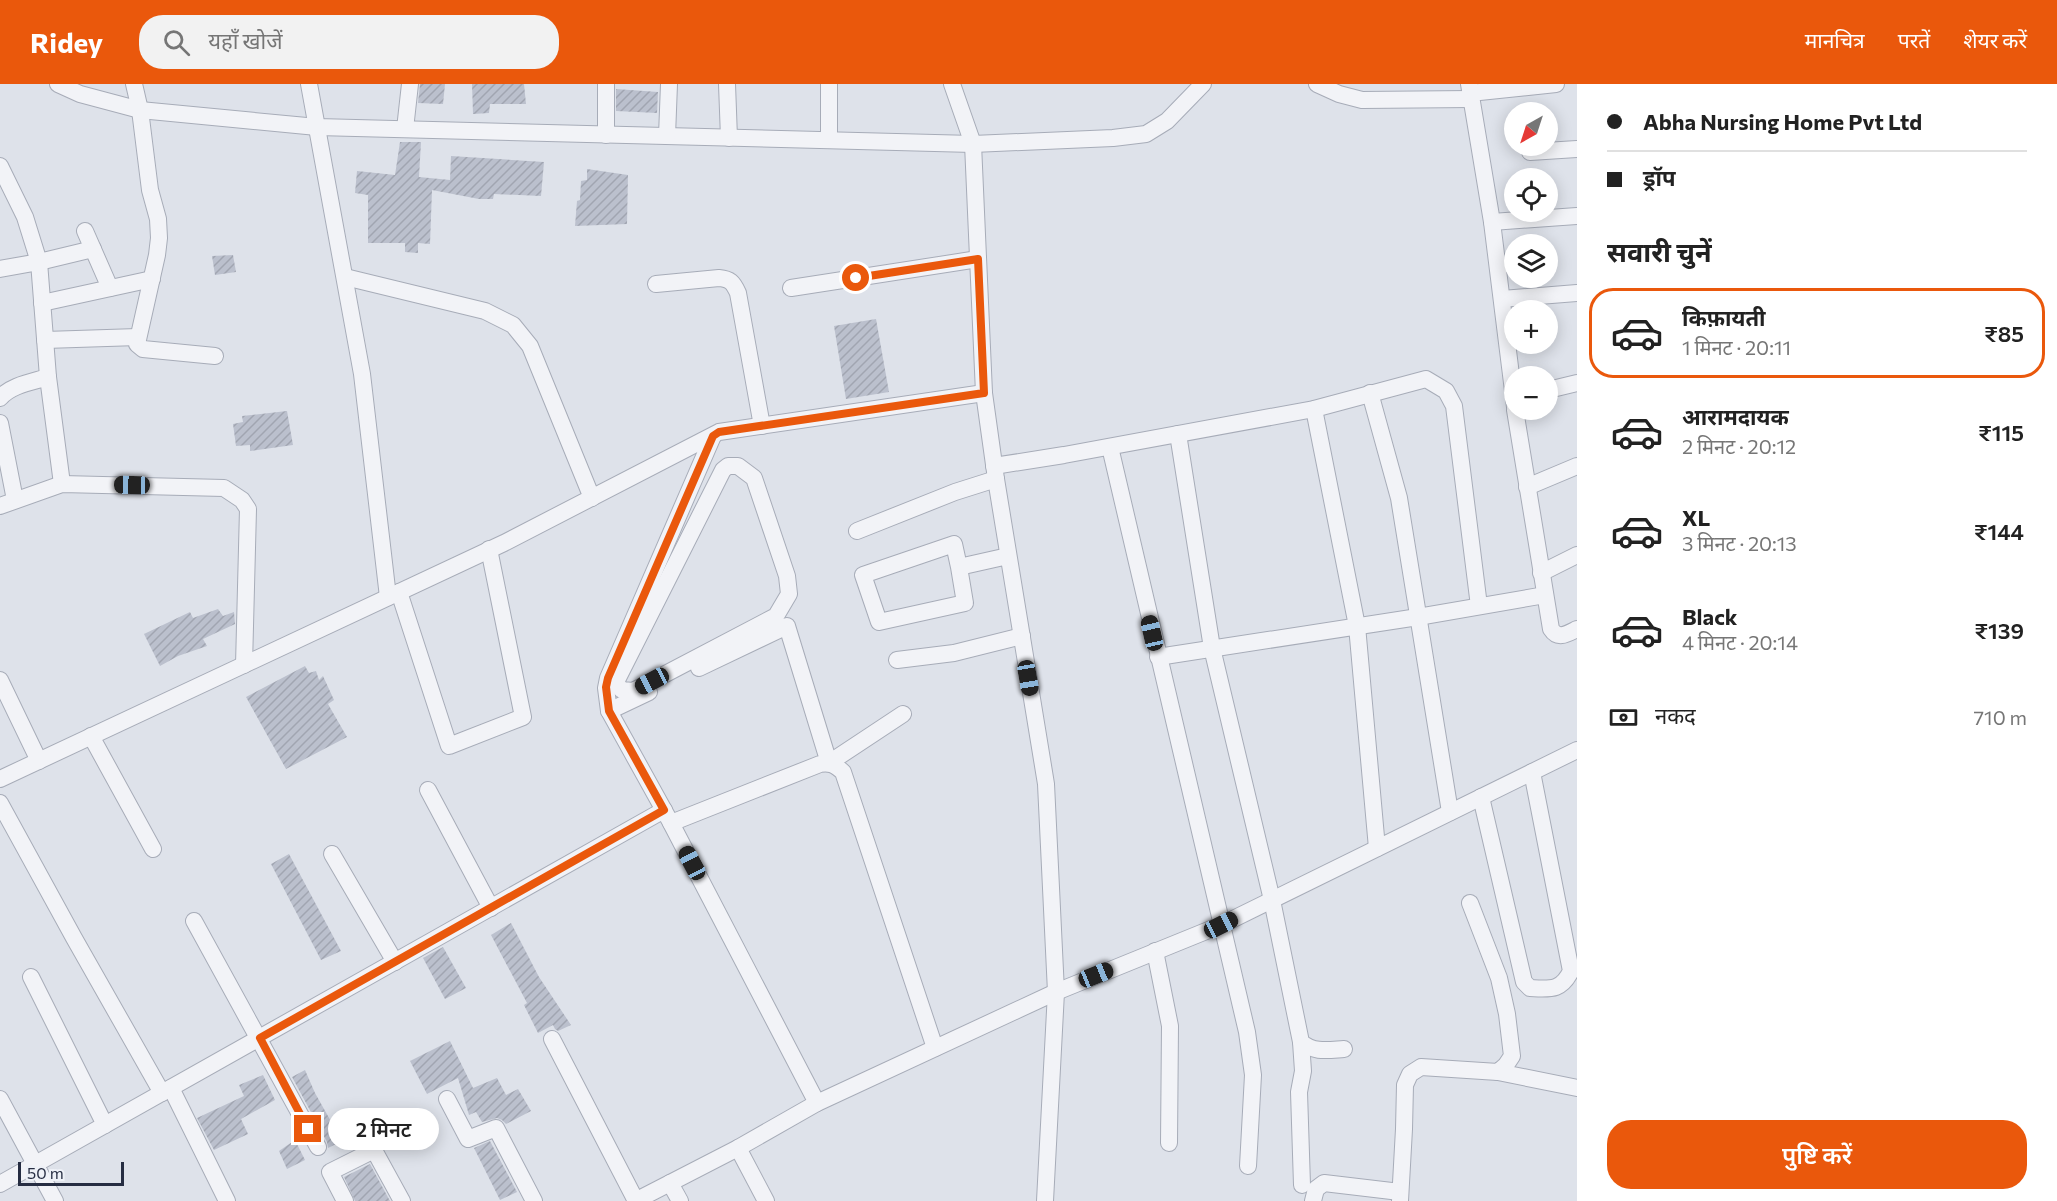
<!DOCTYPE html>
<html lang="hi">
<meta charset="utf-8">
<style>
body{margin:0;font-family:Commissioner,"Noto Sans Devanagari",sans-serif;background:#f2f2f2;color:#222;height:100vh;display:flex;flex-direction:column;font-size:22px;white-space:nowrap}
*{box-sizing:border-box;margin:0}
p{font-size:20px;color:#767676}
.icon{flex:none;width:33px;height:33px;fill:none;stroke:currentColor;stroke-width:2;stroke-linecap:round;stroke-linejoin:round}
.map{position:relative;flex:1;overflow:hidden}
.side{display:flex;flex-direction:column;background:#fff;width:480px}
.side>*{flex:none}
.top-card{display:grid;align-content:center;height:132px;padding:0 30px;background:#fff}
.needle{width:39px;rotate:219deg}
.fabs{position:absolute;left:1504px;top:18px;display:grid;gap:12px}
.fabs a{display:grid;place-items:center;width:54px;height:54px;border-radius:50%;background:#fff;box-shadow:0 3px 15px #0003;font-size:30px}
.scale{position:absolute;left:18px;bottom:15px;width:106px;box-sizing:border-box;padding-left:6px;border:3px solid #262d42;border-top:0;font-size:16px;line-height:21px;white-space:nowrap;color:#262d42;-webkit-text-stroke:4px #eef1f7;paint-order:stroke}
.end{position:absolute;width:27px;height:27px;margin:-14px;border:8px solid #ea580c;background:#fff;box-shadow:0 0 0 3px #fff}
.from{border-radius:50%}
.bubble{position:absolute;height:42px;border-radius:21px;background:#fff;box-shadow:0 3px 15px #0003;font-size:20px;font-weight:600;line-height:42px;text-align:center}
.car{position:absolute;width:18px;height:36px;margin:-18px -9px;border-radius:8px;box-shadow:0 0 4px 2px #0007;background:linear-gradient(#222 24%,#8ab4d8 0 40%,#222 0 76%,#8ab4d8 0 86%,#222 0)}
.top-card b{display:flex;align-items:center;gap:21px;height:57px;font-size:22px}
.top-card b+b{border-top:2px solid #e0e0e0}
.top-card i{width:15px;height:15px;background:#222}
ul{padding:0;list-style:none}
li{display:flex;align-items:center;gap:18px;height:90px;margin:0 12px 9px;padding:0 18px;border:3px solid transparent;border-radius:24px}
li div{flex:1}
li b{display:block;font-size:22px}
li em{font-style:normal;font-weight:600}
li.active{border-color:#ea580c}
li>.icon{width:54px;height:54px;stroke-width:1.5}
h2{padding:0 30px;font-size:27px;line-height:72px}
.pay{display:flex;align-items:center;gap:15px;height:66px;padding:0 30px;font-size:22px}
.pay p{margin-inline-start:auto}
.cta{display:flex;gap:12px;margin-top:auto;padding:12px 30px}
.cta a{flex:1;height:69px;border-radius:24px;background:#ea580c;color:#fff;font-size:24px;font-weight:600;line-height:69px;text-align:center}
header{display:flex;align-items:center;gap:36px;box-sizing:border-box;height:84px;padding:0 30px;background:#ea580c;color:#fff}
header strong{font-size:28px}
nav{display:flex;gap:33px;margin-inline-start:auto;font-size:21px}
.search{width:420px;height:54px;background:#f2f2f2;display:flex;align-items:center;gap:15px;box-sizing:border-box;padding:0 21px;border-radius:24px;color:#767676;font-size:22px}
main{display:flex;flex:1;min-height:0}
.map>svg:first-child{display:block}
.building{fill:url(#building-hatch)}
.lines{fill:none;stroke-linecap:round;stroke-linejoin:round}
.minor-casing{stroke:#a7acb8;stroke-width:18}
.minor{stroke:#f2f3f7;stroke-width:16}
.route{stroke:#ea580c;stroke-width:8}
</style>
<header>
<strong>Ridey</strong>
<div class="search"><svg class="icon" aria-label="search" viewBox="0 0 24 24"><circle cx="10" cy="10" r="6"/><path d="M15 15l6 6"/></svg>यहाँ खोजें</div>
<nav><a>मानचित्र</a><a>परतें</a><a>शेयर करें</a></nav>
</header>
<main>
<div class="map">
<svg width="1577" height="1117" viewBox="0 0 1577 1117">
<defs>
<pattern id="building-hatch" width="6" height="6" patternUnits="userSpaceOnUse" patternTransform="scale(1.5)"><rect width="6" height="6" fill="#bbc0cd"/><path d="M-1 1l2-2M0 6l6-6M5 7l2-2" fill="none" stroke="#a1a5b1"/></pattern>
</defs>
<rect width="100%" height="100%" fill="#dee2ea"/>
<g class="building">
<polygon points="420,0 445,0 443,20 418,19"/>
<polygon points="472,0 524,0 526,20 490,20 489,29 473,30"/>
<polygon points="616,5 658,8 657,29 616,27"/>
<polygon points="400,58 421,58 419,93 450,96 451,72 544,78 541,112 494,110 493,115 479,115 432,106 430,160 418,159 418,169 405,168 405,159 368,159 368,111 355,109 357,87 395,91"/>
<polygon points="587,85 628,91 627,140 575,142 577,117 580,116 581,97 587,96"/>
<polygon points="233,171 236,188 215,191 212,172"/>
<polygon points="876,235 889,308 846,315 834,242"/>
<polygon points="287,327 293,361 250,367 250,361 236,362 233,340 243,338 242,332"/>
<polygon points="218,525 223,532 234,528 235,540 203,555 207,562 178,572 160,582 144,550 190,528 193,534"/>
<polygon points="305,582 309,589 316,587 319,596 323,592 334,616 328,620 347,653 286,685 246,613"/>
<polygon points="289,770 341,867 321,876 271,780"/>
<polygon points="511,839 539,893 571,941 558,947 555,945 553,941 538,949 524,921 527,919 491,851"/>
<polygon points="443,863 466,904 445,915 423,874"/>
<polygon points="450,957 473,1004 497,994 506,1011 518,1005 531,1027 506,1040 502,1036 497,1034 482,1038 476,1028 469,1031 458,994 427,1010 410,977"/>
<polygon points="305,986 315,1009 342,1057 328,1064 327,1058 292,993"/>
<polygon points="263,991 275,1016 241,1035 248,1050 214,1066 197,1034 244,1012 239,1001"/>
<polygon points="295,1056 305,1076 287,1085 279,1067"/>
<polygon points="490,1057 517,1108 500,1116 474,1064"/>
<polygon points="370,1080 390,1117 355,1117 344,1093"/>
</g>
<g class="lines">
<g class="minor-casing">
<g id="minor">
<polyline points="58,0 80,10 140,26 317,43 973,60 1113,54 1146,50 1167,37 1203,0"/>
<polyline points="134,0 140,26 150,106 158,135 159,154 157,171 137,260 143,265 215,272"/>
<polyline points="309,0 362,290 388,513"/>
<polyline points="727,0 729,54"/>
<polyline points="829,0 829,56"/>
<polyline points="952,0 973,60 984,309 996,395 1046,700 1056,908 1045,1117"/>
<polyline points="1317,0 1339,10 1362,16 1471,15"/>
<polyline points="1469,0 1492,138 1515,323"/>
<polyline points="1470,9 1556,0"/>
<polyline points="405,45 410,0"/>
<polyline points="606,51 606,0"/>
<polyline points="667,52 669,0"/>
<polyline points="1530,68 1577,65"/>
<polyline points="0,82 25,133 39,178 48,293 62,400"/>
<polyline points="1492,138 1577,132"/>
<polyline points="85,147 110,204"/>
<polyline points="0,185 39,178 93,165"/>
<polyline points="345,193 485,227 513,241 530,262 592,414"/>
<path d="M656,200L719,194C730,195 733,198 738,209L762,342"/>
<polyline points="791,204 978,175"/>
<polyline points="1502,215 1577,209"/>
<polyline points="42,219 152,195"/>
<polyline points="45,256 138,253"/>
<polyline points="1548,306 1577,299"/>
<polyline points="1370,309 1399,414 1450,728"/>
<path d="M0,314C11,301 32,298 48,293"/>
<polyline points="1314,325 1357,542 1377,764"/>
<path d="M1515,326L1551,545C1558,556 1567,550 1577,545"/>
<polyline points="0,339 15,416"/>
<path d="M1178,350L1212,564L1272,816L1301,958C1314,969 1328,966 1344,965"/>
<polyline points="713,352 608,594 606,604 609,627 671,739 817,1019"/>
<polyline points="1110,363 1247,948 1253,991 1248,1082"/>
<polygon points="728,382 738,382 754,394 787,492 789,510 776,532 633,607 622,606 617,601 617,596 723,386"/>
<polyline points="994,382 1064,371 1314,325 1426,295 1446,307 1454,322 1479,522"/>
<polyline points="1527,403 1577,382"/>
<polyline points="0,422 62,400 224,404 242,416 248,425 244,581"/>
<polyline points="857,447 955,408 996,395"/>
<polyline points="959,483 954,460 863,491 879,538 965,519 959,483 1008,472"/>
<polyline points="1541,489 1577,471"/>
<polyline points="399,508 449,662 523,633 489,465"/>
<polyline points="1158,573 1418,533 1545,511"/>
<polyline points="897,576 954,569 1022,552"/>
<polyline points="699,584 787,542 829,679 903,630"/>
<polyline points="0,596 39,677"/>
<polyline points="609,627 649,608"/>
<polyline points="91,652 153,765"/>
<polyline points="0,695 504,459 719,348 984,309"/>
<polyline points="428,706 491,824"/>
<path d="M1481,713L1524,898L1530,904C1551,905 1561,907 1571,887L1532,688"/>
<polyline points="0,719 74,854 162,1009"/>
<path d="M671,739L820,680C830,678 835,681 843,688L935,964"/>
<polyline points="332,770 395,878"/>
<polyline points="194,837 318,1063"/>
<polyline points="1155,867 1170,942 1169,1059"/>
<polyline points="31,893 105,1041"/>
<polyline points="552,955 636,1117"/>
<polyline points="1301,958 1303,987 1299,1008 1302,1101"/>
<polyline points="1498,988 1577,1004"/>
<polyline points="171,1004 227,1117"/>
<polyline points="0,1015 55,1117"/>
<polyline points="447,1015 468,1055 496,1044 534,1117"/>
<polyline points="738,1064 766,1117"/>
<polyline points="670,1099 680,1117"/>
<polyline points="0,1100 664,726"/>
<polyline points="345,1117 330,1088 374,1066 402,1117"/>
<polyline points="635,1117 738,1064 817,1019 1056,908 1221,841 1577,666"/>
<polyline points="1313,1117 1316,1105 1324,1099 1400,1108"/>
<polyline points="1400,1117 1404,1045 1405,1001 1410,990 1421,983 1498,988 1506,981 1512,972 1507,930 1499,894 1470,819"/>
</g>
</g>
<use href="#minor" class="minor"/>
</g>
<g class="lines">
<polyline class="route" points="308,1045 260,954 664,726 609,627 606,603 608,594 713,352 719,348 984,309 978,175 856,194"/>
</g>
</svg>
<div class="fabs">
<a><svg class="needle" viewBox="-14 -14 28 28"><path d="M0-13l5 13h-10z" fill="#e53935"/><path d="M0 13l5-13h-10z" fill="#767676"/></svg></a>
<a><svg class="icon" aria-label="locate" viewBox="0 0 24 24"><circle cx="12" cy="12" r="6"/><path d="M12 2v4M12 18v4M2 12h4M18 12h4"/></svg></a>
<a><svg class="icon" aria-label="layers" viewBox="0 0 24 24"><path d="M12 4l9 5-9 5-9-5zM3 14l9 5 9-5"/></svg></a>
<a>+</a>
<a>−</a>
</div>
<div class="scale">50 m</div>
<i class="end from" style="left:856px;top:194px"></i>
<i class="end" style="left:308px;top:1045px"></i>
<div class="bubble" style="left:328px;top:1024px;width:111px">2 मिनट</div>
<i class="car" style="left:132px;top:401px;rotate:271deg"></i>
<i class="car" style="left:1152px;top:549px;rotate:347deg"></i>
<i class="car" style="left:1028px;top:594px;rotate:170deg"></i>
<i class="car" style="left:652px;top:597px;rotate:242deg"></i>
<i class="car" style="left:692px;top:779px;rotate:332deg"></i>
<i class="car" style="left:1221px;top:841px;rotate:63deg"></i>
<i class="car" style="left:1096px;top:891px;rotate:68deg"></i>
</div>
<section class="side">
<div class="top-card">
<b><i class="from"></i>Abha Nursing Home Pvt Ltd</b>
<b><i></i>ड्रॉप</b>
</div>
<h2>सवारी चुनें</h2>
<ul>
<li class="active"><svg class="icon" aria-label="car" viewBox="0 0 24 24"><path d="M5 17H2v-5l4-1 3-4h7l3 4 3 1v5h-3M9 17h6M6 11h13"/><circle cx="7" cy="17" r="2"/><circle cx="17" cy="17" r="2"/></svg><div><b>किफ़ायती</b><p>1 मिनट · 20:11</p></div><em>₹85</em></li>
<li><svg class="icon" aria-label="car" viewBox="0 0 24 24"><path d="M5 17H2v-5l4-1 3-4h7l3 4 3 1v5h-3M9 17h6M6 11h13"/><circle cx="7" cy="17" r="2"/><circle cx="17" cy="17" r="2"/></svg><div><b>आरामदायक</b><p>2 मिनट · 20:12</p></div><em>₹115</em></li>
<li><svg class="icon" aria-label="car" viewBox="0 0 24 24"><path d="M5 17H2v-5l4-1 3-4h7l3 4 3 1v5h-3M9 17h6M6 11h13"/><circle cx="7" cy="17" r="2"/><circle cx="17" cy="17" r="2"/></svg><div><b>XL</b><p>3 मिनट · 20:13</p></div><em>₹144</em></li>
<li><svg class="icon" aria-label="car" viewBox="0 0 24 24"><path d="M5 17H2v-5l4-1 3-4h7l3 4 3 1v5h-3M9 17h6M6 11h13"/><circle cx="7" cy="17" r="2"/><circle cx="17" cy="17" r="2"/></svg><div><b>Black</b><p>4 मिनट · 20:14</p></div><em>₹139</em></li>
</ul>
<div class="pay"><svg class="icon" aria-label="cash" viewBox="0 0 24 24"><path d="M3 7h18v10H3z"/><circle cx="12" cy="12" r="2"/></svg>नकद<p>710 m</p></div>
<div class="cta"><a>पुष्टि करें</a></div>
</section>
</main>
